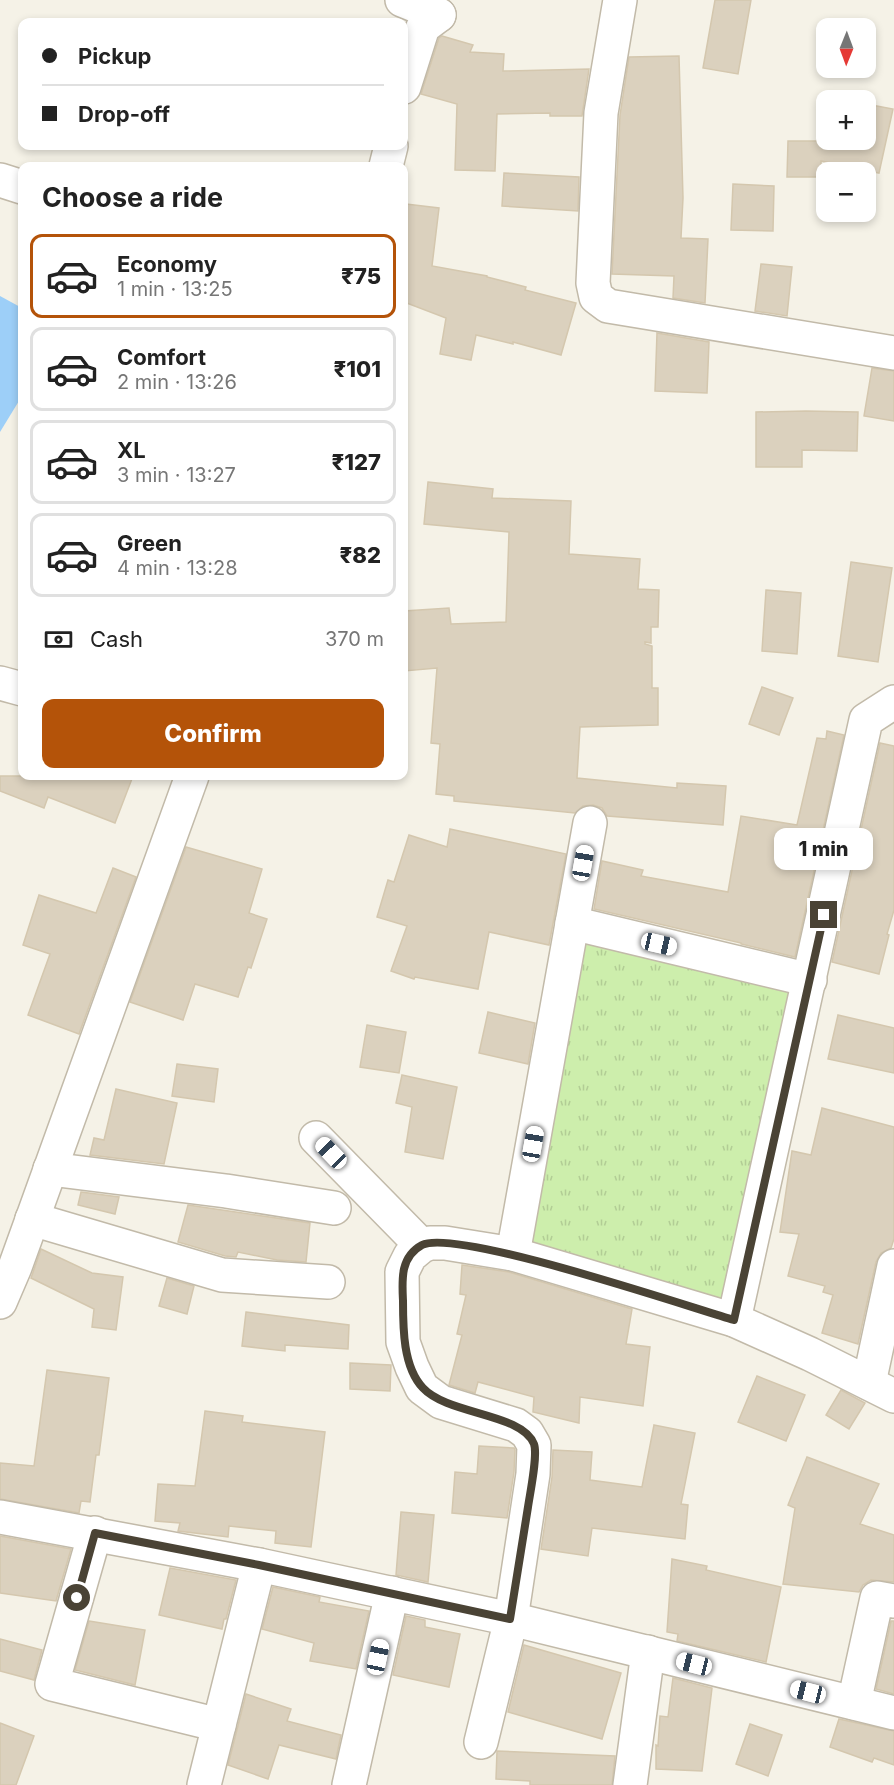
<!DOCTYPE html>
<meta charset="utf-8">
<style>
body{margin:0;font-family:Inter,sans-serif;background:#f2f2f2;color:#222;height:100vh;display:flex;flex-direction:column;font-size:22px;white-space:nowrap}
*{box-sizing:border-box;margin:0}
p{font-size:20px;color:#767676}
.icon{flex:none;width:33px;height:33px;fill:none;stroke:currentColor;stroke-width:2;stroke-linecap:round;stroke-linejoin:round}
.map{position:relative;flex:1;overflow:hidden}
.drawer{position:absolute;left:18px;top:162px;width:390px;height:618px;display:flex;flex-direction:column;background:#fff;border-radius:12px;box-shadow:0 3px 9px #0003}
.drawer>*{flex:none}
.guide{position:absolute;left:18px;top:18px;width:390px;height:132px;border-radius:12px;box-shadow:0 3px 9px #0003;display:grid;align-content:center;height:132px;padding:0 24px;background:#fff}
.needle{width:39px;rotate:181deg}
.fabs{position:absolute;left:816px;top:18px;display:grid;gap:12px}
.fabs a{display:grid;place-items:center;width:60px;height:60px;border-radius:12px;background:#fff;box-shadow:0 3px 9px #0003;font-size:30px}
.end{position:absolute;width:27px;height:27px;margin:-14px;border:8px solid #4a4335;background:#fff;box-shadow:0 0 0 3px #fff}
.from{border-radius:50%}
.bubble{position:absolute;height:42px;border-radius:12px;background:#fff;box-shadow:0 3px 9px #0003;font-size:20px;font-weight:800;line-height:42px;text-align:center}
.car{position:absolute;width:18px;height:36px;margin:-18px -9px;border-radius:8px;box-shadow:0 0 4px 2px #0007;background:linear-gradient(#fff 24%,#345 0 40%,#fff 0 76%,#345 0 86%,#fff 0)}
.guide b{display:flex;align-items:center;gap:21px;height:57px;font-size:22px}
.guide b+b{border-top:2px solid #e0e0e0}
.guide i{width:15px;height:15px;background:#222}
ul{padding:0;list-style:none}
li{display:flex;align-items:center;gap:18px;height:84px;margin:0 12px 9px;padding:0 12px;border:3px solid #e0e0e0;border-radius:12px}
li div{flex:1}
li b{display:block;font-size:22px}
li em{font-style:normal;font-weight:800}
li.on{border-color:#b45309}
li>.icon{width:54px;height:54px;stroke-width:1.5}
h2{padding:0 24px;font-size:27px;line-height:72px}
.pay{display:flex;align-items:center;gap:15px;height:66px;padding:0 24px;font-size:22px}
.pay p{margin-inline-start:auto}
.cta{display:flex;gap:12px;margin-top:auto;padding:12px 24px}
.cta a{flex:1;height:69px;border-radius:12px;background:#b45309;color:#fff;font-size:24px;font-weight:800;line-height:69px;text-align:center}
.map>svg:first-child{display:block}
.park{fill:url(#park-tufts)}
.water{fill:#9dcff8}
.building{fill:#dbd1be;stroke:#d4c7ae;stroke-width:1.5}
.lines{fill:none;stroke-linecap:round;stroke-linejoin:round}
.street-casing{stroke:#c2baa9;stroke-width:36}
.street{stroke:#fff;stroke-width:33}
.route{stroke:#4a4335;stroke-width:8}
</style>
<div class="map">
<svg width="894" height="1785" viewBox="0 0 894 1785">
<defs>
<pattern id="park-tufts" width="24" height="20" patternUnits="userSpaceOnUse" patternTransform="scale(1.5)"><rect width="24" height="20" fill="#cdeeac"/><path d="M3 7l-1-3M5 7V3M7 7l1-3M15 17l-1-3M17 17v-4M19 17l1-3" fill="none" stroke="#b2cd95"/></pattern>
</defs>
<rect width="100%" height="100%" fill="#f5f2e7"/>
<polygon class="park" points="572,923 810,980 730,1311 518,1249"/>
<polygon class="water" points="0,296 22,308 22,396 0,432"/>
<g class="building">
<polygon points="715,0 751,0 738,74 703,68"/>
<polygon points="442,36 473,45 470,52 504,54 503,71 589,69 582,116 550,116 550,113 497,114 495,171 455,170 457,104 421,94 439,38"/>
<polygon points="679,56 683,198 681,238 708,239 705,303 673,298 674,276 612,274 620,115 629,57"/>
<polygon points="824,97 843,100 826,100 826,140 866,140 866,104 893,109 879,173 821,161 821,177 787,177 788,141 817,141"/>
<polygon points="504,173 579,177 578,211 502,206"/>
<polygon points="733,184 774,186 773,231 731,230"/>
<polygon points="406,204 439,208 432,266 487,276 487,277 526,287 525,290 576,303 561,355 513,342 513,344 476,335 471,360 440,354 446,318 404,302 404,222"/>
<polygon points="761,264 792,267 787,316 755,311"/>
<polygon points="657,333 709,342 707,393 655,391"/>
<polygon points="872,368 894,371 894,421 864,416"/>
<polygon points="806,411 858,412 857,451 802,450 802,467 756,467 756,412"/>
<polygon points="428,482 493,489 492,498 571,501 569,554 640,559 638,589 659,590 658,627 651,627 651,643 645,642 645,644 652,646 652,688 658,688 658,725 580,727 577,778 677,788 677,783 726,786 723,825 607,816 602,808 593,805 583,806 575,813 454,801 454,796 436,794 440,744 431,743 437,668 404,671 404,611 449,608 451,624 506,622 509,532 424,524"/>
<polygon points="851,562 892,568 878,662 838,656"/>
<polygon points="766,590 801,593 797,654 762,651"/>
<polygon points="762,687 793,698 779,735 749,724"/>
<polygon points="827,731 844,735 795,957 741,944 741,943 594,909 602,861 643,870 641,876 728,892 741,816 797,825 817,738 826,739"/>
<polygon points="880,743 894,746 894,910 887,934 889,935 879,974 832,962"/>
<polygon points="0,776 133,776 115,823 48,797 44,808 0,791"/>
<polygon points="450,829 566,854 549,945 489,932 478,989 415,977 414,979 391,971 407,926 377,917 388,880 394,882 409,835 447,847"/>
<polygon points="186,847 262,869 249,913 267,919 251,968 248,967 238,997 195,984 183,1020 130,1002"/>
<polygon points="113,868 136,877 79,1034 28,1015 50,954 23,945 39,895 96,913"/>
<polygon points="488,1012 535,1023 528,1064 479,1053"/>
<polygon points="838,1015 894,1028 894,1073 828,1059"/>
<polygon points="367,1025 406,1032 399,1073 360,1067"/>
<polygon points="177,1064 218,1069 214,1102 172,1096"/>
<polygon points="402,1075 457,1087 443,1159 405,1152 412,1107 396,1103"/>
<polygon points="116,1089 177,1103 164,1164 90,1155 94,1138 104,1140"/>
<polygon points="822,1108 894,1127 894,1239 891,1248 881,1253 876,1262 858,1344 822,1333 833,1295 823,1292 825,1286 788,1276 799,1234 780,1232 792,1151 811,1155"/>
<polygon points="81,1192 119,1197 115,1214 78,1205"/>
<polygon points="188,1205 310,1223 306,1262 277,1260 238,1252 236,1257 225,1256 178,1242"/>
<polygon points="41,1249 92,1273 123,1277 116,1330 92,1327 94,1309 31,1278"/>
<polygon points="462,1265 509,1272 632,1309 626,1344 650,1347 643,1406 580,1397 579,1423 533,1412 534,1397 478,1382 475,1393 449,1385 462,1335 457,1334 466,1295 460,1294"/>
<polygon points="167,1278 194,1286 187,1314 159,1306"/>
<polygon points="246,1312 349,1325 348,1349 285,1345 285,1351 242,1346"/>
<polygon points="350,1363 391,1365 390,1391 350,1389"/>
<polygon points="47,1370 109,1378 99,1455 96,1455 90,1502 81,1501 79,1513 0,1499 0,1463 34,1466"/>
<polygon points="757,1376 805,1395 786,1441 738,1422"/>
<polygon points="841,1390 865,1403 849,1429 826,1415"/>
<polygon points="205,1411 243,1416 242,1422 325,1432 311,1547 275,1543 276,1531 229,1526 228,1537 178,1531 180,1523 155,1521 158,1484 195,1486"/>
<polygon points="654,1425 695,1433 681,1504 688,1505 685,1539 592,1528 588,1556 541,1549 552,1477 553,1450 592,1452 590,1480 642,1487"/>
<polygon points="479,1446 514,1448 515,1450 514,1472 507,1518 452,1513 455,1472 477,1474"/>
<polygon points="807,1457 879,1484 860,1524 894,1535 894,1582 871,1580 863,1585 859,1592 783,1584 795,1508 788,1505"/>
<polygon points="401,1512 434,1515 428,1582 396,1575"/>
<polygon points="0,1536 71,1549 56,1601 0,1593"/>
<polygon points="672,1559 707,1566 706,1570 781,1587 766,1662 677,1641 678,1634 667,1632"/>
<polygon points="170,1568 236,1580 226,1619 224,1619 222,1629 159,1615"/>
<polygon points="273,1587 320,1597 319,1602 369,1611 356,1669 310,1661 314,1643 262,1629"/>
<polygon points="406,1616 425,1620 425,1627 460,1634 449,1687 393,1675"/>
<polygon points="89,1621 145,1630 135,1685 75,1670"/>
<polygon points="891,1621 894,1621 894,1694 876,1689"/>
<polygon points="0,1639 42,1650 34,1680 0,1671"/>
<polygon points="524,1645 621,1673 602,1739 508,1712"/>
<polygon points="673,1678 712,1688 702,1771 656,1769 656,1745 658,1746 660,1716 668,1717"/>
<polygon points="246,1694 291,1709 287,1721 341,1735 336,1759 279,1745 268,1779 228,1765"/>
<polygon points="839,1719 894,1731 894,1765 874,1758 872,1762 830,1747"/>
<polygon points="0,1723 34,1736 16,1785 0,1785"/>
<polygon points="750,1724 782,1735 768,1776 736,1764"/>
<polygon points="497,1751 615,1756 612,1785 530,1785 530,1781 496,1779"/>
</g>
<g class="lines">
<g class="street-casing">
<g id="street">
<polyline points="402,0 439,15"/>
<polyline points="620,0 601,113 593,283 596,297 608,306 894,353"/>
<polyline points="404,87 423,27 439,15"/>
<polyline points="386,166 391,146"/>
<polyline points="0,180 22,187"/>
<polyline points="0,683 22,689"/>
<polyline points="572,923 810,980"/>
<polyline points="316,1138 422,1246"/>
<polyline points="50,1169 226,1191 334,1208"/>
<polyline points="32,1219 222,1275 328,1282"/>
<polyline points="513,1254 590,823"/>
<polyline points="0,1302 15,1267 192,776"/>
<polyline points="734,1320 866,720 894,702"/>
<polyline points="869,1383 894,1266"/>
<polyline points="0,1517 259,1565 511,1619 894,1713"/>
<polyline points="95,1533 52,1684 219,1725"/>
<polyline points="854,1703 877,1598 894,1601"/>
<polyline points="481,1742 511,1619 533,1474 534,1445 527,1433 516,1425 441,1402 422,1388 412,1367 403,1342 402,1272 410,1256 422,1246 430,1243 445,1243 513,1254 734,1320 810,1354 894,1396"/>
<polyline points="204,1785 259,1565"/>
<polyline points="349,1785 392,1593"/>
<polyline points="630,1785 648,1652"/>
</g>
</g>
<use href="#street" class="street"/>
</g>
<g class="lines">
<path class="route" d="M77,1598L95,1533L259,1565L510,1619C516,1581 522,1544 528,1507C530,1493 538,1455 534,1444C522,1413 448,1415 423,1388C403,1367 403,1328 403,1301C402,1280 400,1257 422,1245C456,1228 686,1306 734,1320L824,915"/>
</g>
</svg>
<div class="fabs">
<a><svg class="needle" viewBox="-14 -14 28 28"><path d="M0-13l5 13h-10z" fill="#e53935"/><path d="M0 13l5-13h-10z" fill="#767676"/></svg></a>
<a>+</a>
<a>−</a>
</div>
<i class="end from" style="left:77px;top:1598px"></i>
<i class="end" style="left:824px;top:915px"></i>
<div class="bubble" style="left:774px;top:828px;width:99px">1 min</div>
<i class="car" style="left:583px;top:863px;rotate:10deg"></i>
<i class="car" style="left:659px;top:944px;rotate:103deg"></i>
<i class="car" style="left:533px;top:1144px;rotate:10deg"></i>
<i class="car" style="left:331px;top:1153px;rotate:316deg"></i>
<i class="car" style="left:378px;top:1657px;rotate:12deg"></i>
<i class="car" style="left:694px;top:1664px;rotate:284deg"></i>
<i class="car" style="left:808px;top:1692px;rotate:284deg"></i>
<div class="guide">
<b><i class="from"></i>Pickup</b>
<b><i></i>Drop-off</b>
</div>
<section class="drawer">
<h2>Choose a ride</h2>
<ul>
<li class="on"><svg class="icon" aria-label="car" viewBox="0 0 24 24"><path d="M5 17H2v-5l4-1 3-4h7l3 4 3 1v5h-3M9 17h6M6 11h13"/><circle cx="7" cy="17" r="2"/><circle cx="17" cy="17" r="2"/></svg><div><b>Economy</b><p>1 min · 13:25</p></div><em>₹75</em></li>
<li><svg class="icon" aria-label="car" viewBox="0 0 24 24"><path d="M5 17H2v-5l4-1 3-4h7l3 4 3 1v5h-3M9 17h6M6 11h13"/><circle cx="7" cy="17" r="2"/><circle cx="17" cy="17" r="2"/></svg><div><b>Comfort</b><p>2 min · 13:26</p></div><em>₹101</em></li>
<li><svg class="icon" aria-label="car" viewBox="0 0 24 24"><path d="M5 17H2v-5l4-1 3-4h7l3 4 3 1v5h-3M9 17h6M6 11h13"/><circle cx="7" cy="17" r="2"/><circle cx="17" cy="17" r="2"/></svg><div><b>XL</b><p>3 min · 13:27</p></div><em>₹127</em></li>
<li><svg class="icon" aria-label="car" viewBox="0 0 24 24"><path d="M5 17H2v-5l4-1 3-4h7l3 4 3 1v5h-3M9 17h6M6 11h13"/><circle cx="7" cy="17" r="2"/><circle cx="17" cy="17" r="2"/></svg><div><b>Green</b><p>4 min · 13:28</p></div><em>₹82</em></li>
</ul>
<div class="pay"><svg class="icon" aria-label="cash" viewBox="0 0 24 24"><path d="M3 7h18v10H3z"/><circle cx="12" cy="12" r="2"/></svg>Cash<p>370 m</p></div>
<div class="cta"><a>Confirm</a></div>
</section>
</div>
